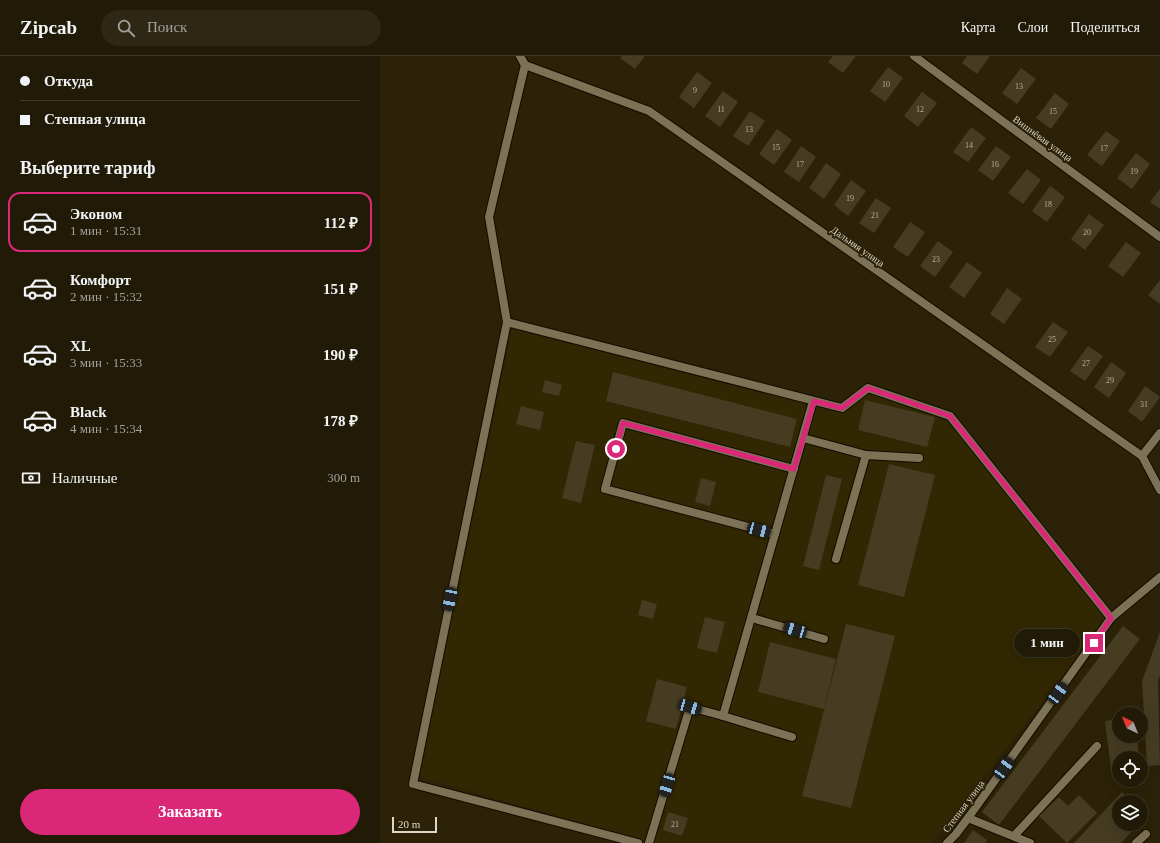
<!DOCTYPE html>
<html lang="ru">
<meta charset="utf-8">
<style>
body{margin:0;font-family:"Times New Roman",serif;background:#2d2714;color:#f1f3f6;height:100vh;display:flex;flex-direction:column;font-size:15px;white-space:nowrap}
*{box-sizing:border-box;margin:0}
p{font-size:13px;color:#a2a19b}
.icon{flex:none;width:22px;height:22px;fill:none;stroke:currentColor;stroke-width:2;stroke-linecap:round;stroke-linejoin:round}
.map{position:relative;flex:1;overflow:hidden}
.panel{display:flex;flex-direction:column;background:#201a06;width:380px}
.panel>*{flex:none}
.top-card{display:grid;align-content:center;height:88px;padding:0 20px;background:#201a06}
.needle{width:26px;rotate:317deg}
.controls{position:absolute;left:732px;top:651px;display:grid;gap:8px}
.controls a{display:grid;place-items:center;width:36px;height:36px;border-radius:50%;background:#201a06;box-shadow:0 4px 16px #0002,0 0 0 1px #3d3828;font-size:20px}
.scale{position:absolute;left:12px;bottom:10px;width:45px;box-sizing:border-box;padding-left:4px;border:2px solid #dcd7c8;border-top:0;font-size:11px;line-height:14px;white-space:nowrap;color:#dcd7c8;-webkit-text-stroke:3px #2b2208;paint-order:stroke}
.end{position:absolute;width:18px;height:18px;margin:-9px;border:5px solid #db2777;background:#fff;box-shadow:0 0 0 2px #fff}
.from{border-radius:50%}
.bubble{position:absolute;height:28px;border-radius:14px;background:#201a06;box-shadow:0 4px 16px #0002,0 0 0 1px #3d3828;font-size:13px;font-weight:800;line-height:28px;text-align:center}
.car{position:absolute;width:12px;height:24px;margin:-12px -6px;border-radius:5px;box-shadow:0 0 3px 1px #0007;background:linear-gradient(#222 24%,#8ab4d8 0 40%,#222 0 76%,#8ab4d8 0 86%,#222 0)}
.top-card b{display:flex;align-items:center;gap:14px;height:38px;font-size:15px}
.top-card b+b{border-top:1px solid #3d3828}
.top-card i{width:10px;height:10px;background:#f1f3f6}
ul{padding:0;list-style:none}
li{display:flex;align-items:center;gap:12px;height:60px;margin:0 8px 6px;padding:0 12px;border:2px solid transparent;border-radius:12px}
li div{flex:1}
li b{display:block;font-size:15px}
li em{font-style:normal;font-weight:800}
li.on{border-color:#db2777}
li>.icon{width:36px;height:36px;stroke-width:1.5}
h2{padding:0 20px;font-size:18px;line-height:48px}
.pay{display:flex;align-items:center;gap:10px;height:44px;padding:0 20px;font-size:15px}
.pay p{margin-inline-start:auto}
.action{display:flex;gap:8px;margin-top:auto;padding:8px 20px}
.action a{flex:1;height:46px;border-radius:24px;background:#db2777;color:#fff;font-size:16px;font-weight:800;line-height:46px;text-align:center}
header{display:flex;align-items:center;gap:24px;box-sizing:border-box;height:56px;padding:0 20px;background:#201a06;border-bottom:1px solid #3d3828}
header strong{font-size:19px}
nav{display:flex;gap:22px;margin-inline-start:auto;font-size:14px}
.search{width:280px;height:36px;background:#2d2714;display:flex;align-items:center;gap:10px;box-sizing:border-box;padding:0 14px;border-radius:22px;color:#a2a19b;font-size:15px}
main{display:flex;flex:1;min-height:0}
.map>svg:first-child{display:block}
.built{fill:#312703}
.building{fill:#453c22}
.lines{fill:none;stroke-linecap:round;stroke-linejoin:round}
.lane-casing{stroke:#130b00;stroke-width:10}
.street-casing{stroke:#130b00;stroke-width:10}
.lane{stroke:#7c7256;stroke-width:8}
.street{stroke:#7c7256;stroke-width:8}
.route{stroke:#db2777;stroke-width:5}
.labels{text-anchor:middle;stroke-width:4;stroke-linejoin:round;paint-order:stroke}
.number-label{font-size:8px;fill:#b6b09e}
.street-label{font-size:10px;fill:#dcd7c8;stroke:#2b2208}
</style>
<header>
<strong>Zipcab</strong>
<div class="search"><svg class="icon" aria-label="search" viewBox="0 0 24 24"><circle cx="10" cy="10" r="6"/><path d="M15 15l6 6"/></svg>Поиск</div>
<nav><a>Карта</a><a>Слои</a><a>Поделиться</a></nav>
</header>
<main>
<section class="panel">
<div class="top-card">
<b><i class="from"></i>Откуда</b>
<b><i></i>Степная улица</b>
</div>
<h2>Выберите тариф</h2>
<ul>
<li class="on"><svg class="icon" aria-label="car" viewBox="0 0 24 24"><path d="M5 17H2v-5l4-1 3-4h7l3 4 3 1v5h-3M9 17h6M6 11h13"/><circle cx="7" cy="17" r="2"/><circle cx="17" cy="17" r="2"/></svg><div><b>Эконом</b><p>1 мин · 15:31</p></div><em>112 ₽</em></li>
<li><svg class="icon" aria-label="car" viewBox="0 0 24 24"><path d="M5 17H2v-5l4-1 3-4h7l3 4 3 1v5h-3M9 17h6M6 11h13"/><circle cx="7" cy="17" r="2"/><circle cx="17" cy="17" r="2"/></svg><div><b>Комфорт</b><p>2 мин · 15:32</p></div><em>151 ₽</em></li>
<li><svg class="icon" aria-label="car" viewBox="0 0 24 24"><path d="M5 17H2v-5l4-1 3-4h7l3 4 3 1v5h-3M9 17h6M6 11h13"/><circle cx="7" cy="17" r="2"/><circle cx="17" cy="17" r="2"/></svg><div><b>XL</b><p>3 мин · 15:33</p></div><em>190 ₽</em></li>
<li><svg class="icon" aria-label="car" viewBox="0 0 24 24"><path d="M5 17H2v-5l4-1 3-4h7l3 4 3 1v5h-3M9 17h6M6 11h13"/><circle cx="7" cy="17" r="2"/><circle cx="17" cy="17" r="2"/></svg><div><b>Black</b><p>4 мин · 15:34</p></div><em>178 ₽</em></li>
</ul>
<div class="pay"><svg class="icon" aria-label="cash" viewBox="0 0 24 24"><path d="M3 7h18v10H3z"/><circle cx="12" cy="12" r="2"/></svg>Наличные<p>300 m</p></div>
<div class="action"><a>Заказать</a></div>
</section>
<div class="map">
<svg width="780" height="787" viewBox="0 0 780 787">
<rect width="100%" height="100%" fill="#2b2208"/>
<polygon class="built" points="132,273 463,356 489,336 569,362 729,562 551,787 272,787 39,721"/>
<g class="building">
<polygon points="242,0 265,0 255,13 240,2"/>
<polygon points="453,0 476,0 463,17 448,6"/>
<polygon points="587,0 610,0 597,18 582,7"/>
<polygon points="508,11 523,22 505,46 490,35"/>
<polygon points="641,12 656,23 637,48 622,37"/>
<polygon points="317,16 332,27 314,52 299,41"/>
<polygon points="343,35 358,46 340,71 325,60"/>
<polygon points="542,36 557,47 538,71 524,60"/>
<polygon points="675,37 689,48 671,73 656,62"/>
<polygon points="370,55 385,65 368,90 353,80"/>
<polygon points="591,71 606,82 588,106 573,96"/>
<polygon points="397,73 412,84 394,109 379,98"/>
<polygon points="726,75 740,85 722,110 707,99"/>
<polygon points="421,90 436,101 419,126 404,116"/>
<polygon points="616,90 631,101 613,125 598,114"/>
<polygon points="756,97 770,108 752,133 737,122"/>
<polygon points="446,107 461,118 444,143 429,132"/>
<polygon points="647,113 661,124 643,148 628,137"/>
<polygon points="471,124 486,135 468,160 454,149"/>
<polygon points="670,130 685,141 667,166 652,155"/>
<polygon points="780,133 780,153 770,146"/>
<polygon points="496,142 511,152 494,177 479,167"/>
<polygon points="709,158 724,169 705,194 691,183"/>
<polygon points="530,166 545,176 528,201 513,191"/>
<polygon points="558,185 573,196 555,221 540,210"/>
<polygon points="746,186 761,197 743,221 728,210"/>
<polygon points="587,206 602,217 584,242 569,231"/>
<polygon points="780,224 780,248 768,239"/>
<polygon points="627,232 642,243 624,268 610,258"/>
<polygon points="673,266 688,276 670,301 655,291"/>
<polygon points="708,290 723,300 705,325 690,315"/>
<polygon points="731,306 746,317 729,342 714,331"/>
<polygon points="233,316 417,363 410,391 226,345"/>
<polygon points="165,324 182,329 179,340 162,336"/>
<polygon points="765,330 780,341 762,366 748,355"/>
<polygon points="485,344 555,361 547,391 478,374"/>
<polygon points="141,350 164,356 160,374 136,368"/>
<polygon points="196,385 215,389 201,447 182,442"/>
<polygon points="509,408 555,419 524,541 478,529"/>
<polygon points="446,419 462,423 439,514 423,510"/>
<polygon points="321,422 336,426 330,450 315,446"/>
<polygon points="262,544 277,548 273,563 258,559"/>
<polygon points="325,561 345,566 337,597 317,592"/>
<polygon points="466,568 515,580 471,752 422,740"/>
<polygon points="743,570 760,583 619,769 602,756"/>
<polygon points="780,576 780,619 778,624 780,709 767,710 762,625"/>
<polygon points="390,586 456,603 444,653 378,636"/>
<polygon points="277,623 307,631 296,673 266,665"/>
<polygon points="739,663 739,680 757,680 759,702 739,702 739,720 732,721 725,665"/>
<polygon points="742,736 752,746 739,746 739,768 755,768 757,770 741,787 694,787"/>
<polygon points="699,739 717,757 687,787 659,760 679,741 688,750"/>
<polygon points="288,756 308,762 302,780 283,774"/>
<polygon points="593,774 607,784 605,787 584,787"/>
</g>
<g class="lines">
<g class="lane-casing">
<g id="lane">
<polyline points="145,9 109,161 127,266 33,728 258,787"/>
<polyline points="127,266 462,352 488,332 570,360 731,562"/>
<polyline points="423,382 486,399 456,503"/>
<polyline points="486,399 539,402"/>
<polyline points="395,478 225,433 243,367 414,413"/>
<polyline points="372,562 444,583"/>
<polyline points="343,660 412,681"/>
<polyline points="588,762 650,787"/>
<polyline points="634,780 717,690"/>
<polyline points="269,787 310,651 343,660 433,345"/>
<polyline points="756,787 766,778"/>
</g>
</g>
<g class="street-casing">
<g id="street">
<polyline points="140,0 145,9 269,55 762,400 780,434"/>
<polyline points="534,0 780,181"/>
<polyline points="762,400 780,377"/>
<polyline points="567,787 576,778 588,762 731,562 780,521"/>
</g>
</g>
<use href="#lane" class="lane"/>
<use href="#street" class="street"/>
</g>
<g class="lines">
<polyline class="route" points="236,393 243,367 414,413 434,345 462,352 488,332 570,360 731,562 714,587"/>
</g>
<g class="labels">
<g class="number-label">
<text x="506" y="31">10</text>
<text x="639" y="33">13</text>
<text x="315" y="37">9</text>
<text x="341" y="56">11</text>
<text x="540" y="56">12</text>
<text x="673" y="58">15</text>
<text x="369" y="76">13</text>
<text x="589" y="92">14</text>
<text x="396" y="94">15</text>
<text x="724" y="95">17</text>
<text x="420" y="111">17</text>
<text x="615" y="111">16</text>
<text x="754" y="118">19</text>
<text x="470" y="145">19</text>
<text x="668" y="151">18</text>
<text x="495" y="162">21</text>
<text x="707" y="179">20</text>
<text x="556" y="206">23</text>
<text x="672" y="286">25</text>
<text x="706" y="310">27</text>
<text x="730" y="327">29</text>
<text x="764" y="351">31</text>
<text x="295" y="771">21</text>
</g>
<g class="street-label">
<text transform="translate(663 82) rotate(36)" y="4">Вишнёвая улица</text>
<text transform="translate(478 190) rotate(35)" y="4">Дальняя улица</text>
<text transform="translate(583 750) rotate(-53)" y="4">Степная улица</text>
</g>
</g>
</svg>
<div class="controls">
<a><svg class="needle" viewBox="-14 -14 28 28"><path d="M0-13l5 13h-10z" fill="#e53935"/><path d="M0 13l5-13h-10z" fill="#a2a19b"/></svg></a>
<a><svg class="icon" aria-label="locate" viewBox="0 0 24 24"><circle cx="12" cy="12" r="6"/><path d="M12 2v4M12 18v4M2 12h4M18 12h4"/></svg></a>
<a><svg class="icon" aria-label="layers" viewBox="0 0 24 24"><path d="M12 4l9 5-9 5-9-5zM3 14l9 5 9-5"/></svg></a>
</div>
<div class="scale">20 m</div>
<i class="end from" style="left:236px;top:393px"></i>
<i class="end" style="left:714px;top:587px"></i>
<div class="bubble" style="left:634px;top:573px;width:66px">1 мин</div>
<i class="car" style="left:379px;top:474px;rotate:105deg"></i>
<i class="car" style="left:70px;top:543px;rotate:191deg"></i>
<i class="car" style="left:415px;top:574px;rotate:286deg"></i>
<i class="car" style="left:678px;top:637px;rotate:36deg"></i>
<i class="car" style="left:310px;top:651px;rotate:106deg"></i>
<i class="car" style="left:624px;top:712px;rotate:36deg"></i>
<i class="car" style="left:287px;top:729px;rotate:197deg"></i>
</div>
</main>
